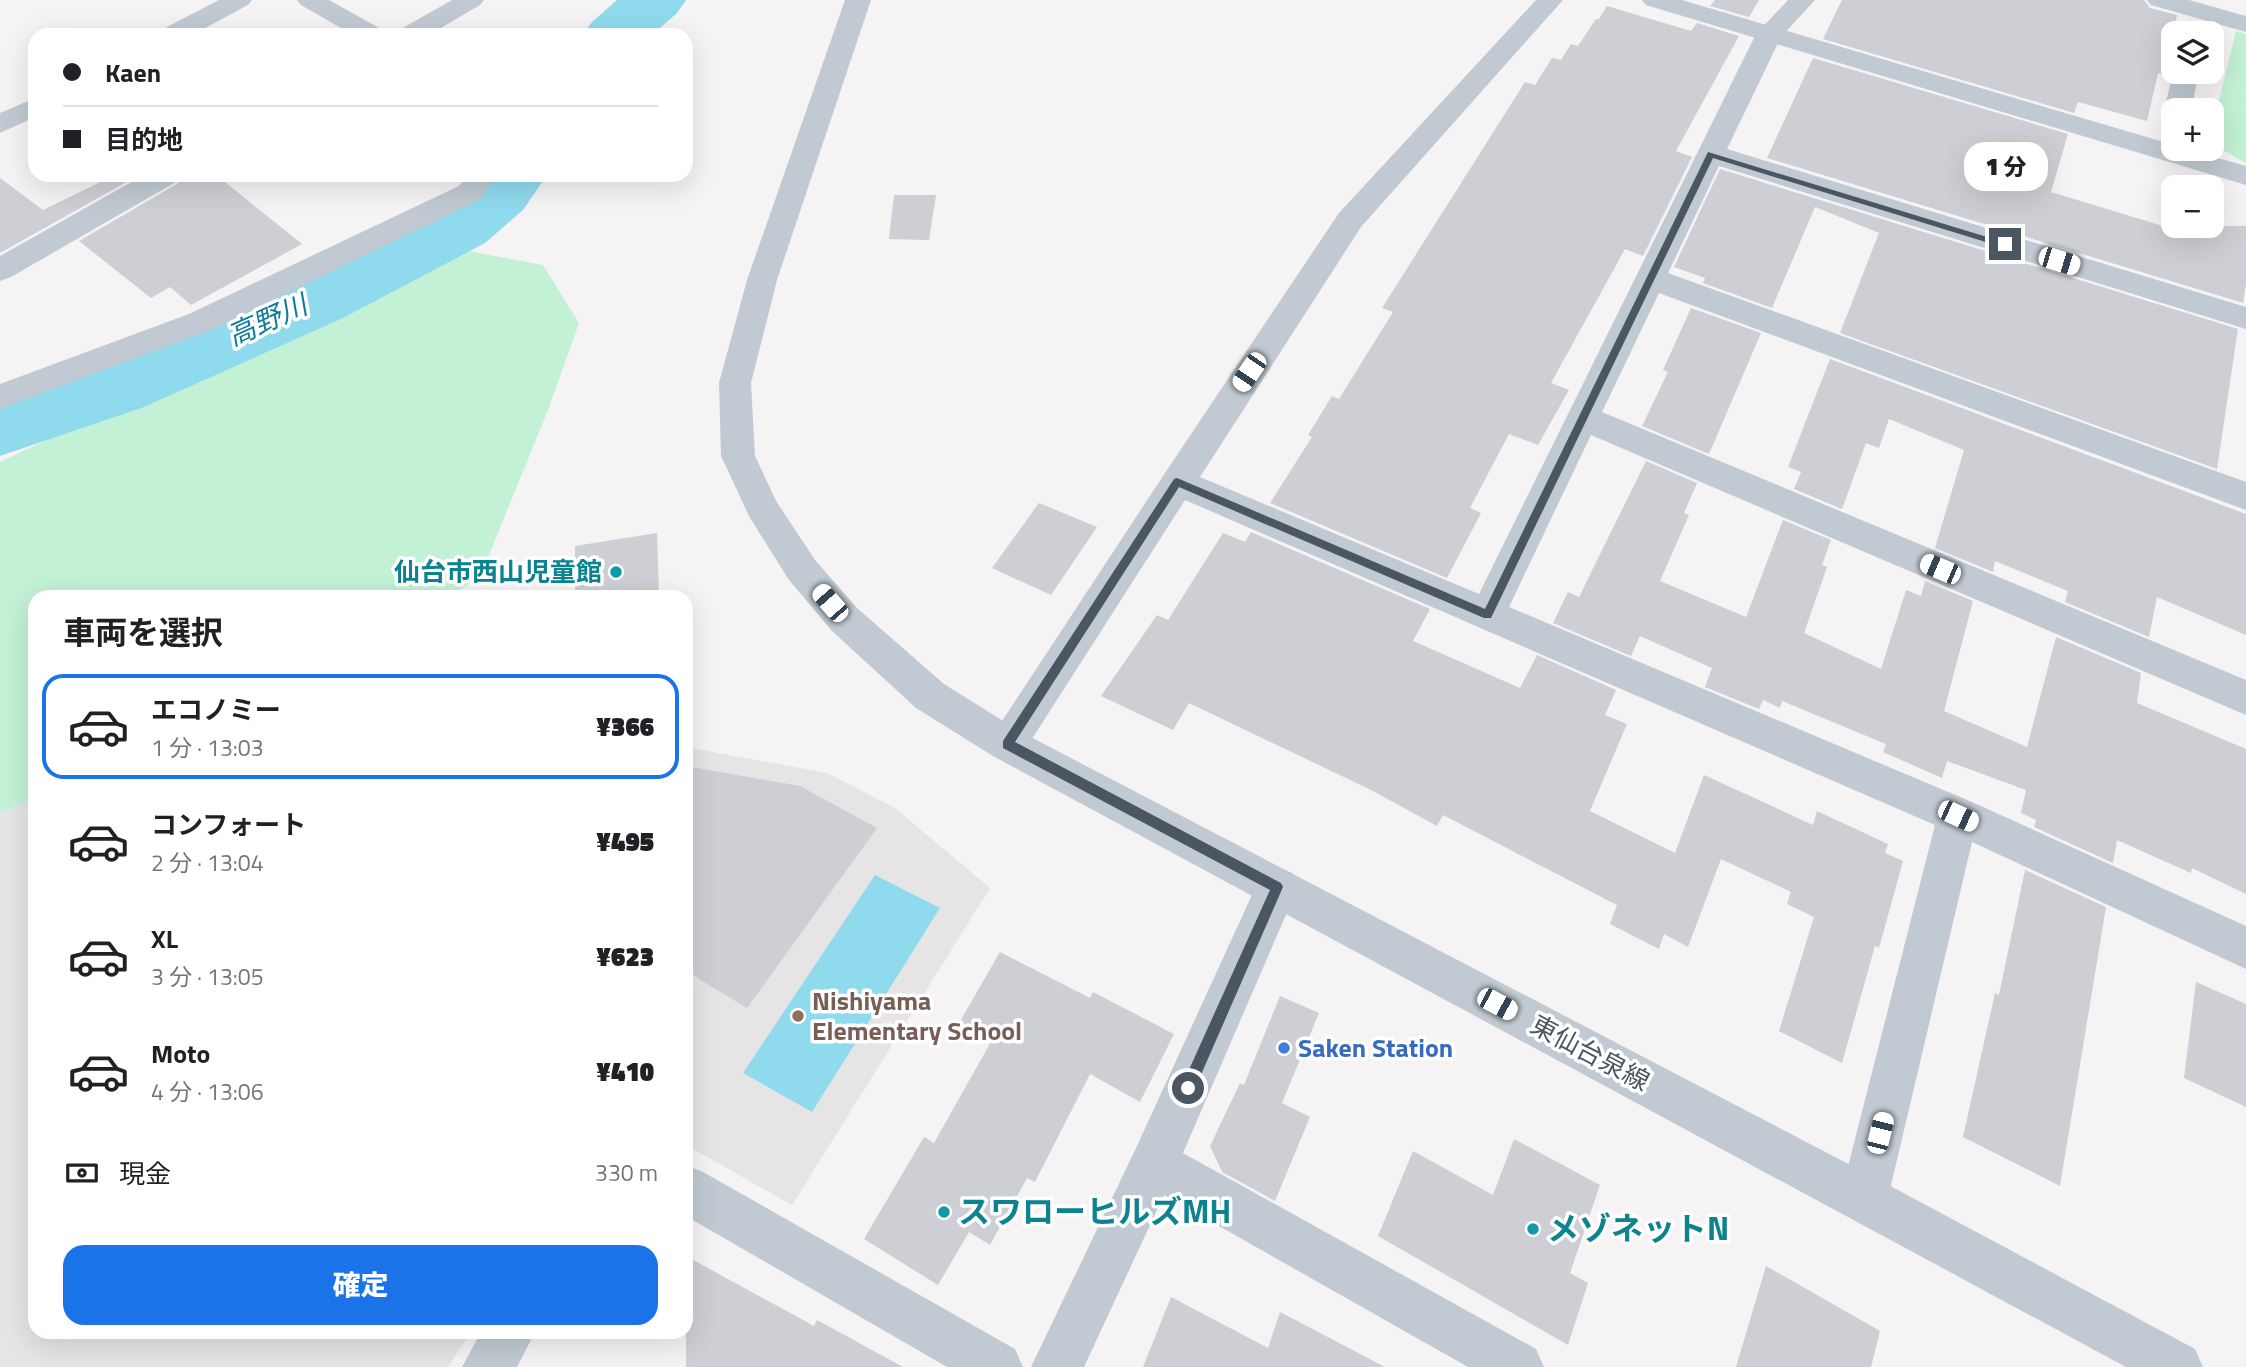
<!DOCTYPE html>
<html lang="ja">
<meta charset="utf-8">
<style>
body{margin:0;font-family:"Titillium Web","Noto Sans JP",sans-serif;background:#f2f2f2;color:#202124;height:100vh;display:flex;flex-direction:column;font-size:26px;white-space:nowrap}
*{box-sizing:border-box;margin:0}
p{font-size:23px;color:#757577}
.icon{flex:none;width:38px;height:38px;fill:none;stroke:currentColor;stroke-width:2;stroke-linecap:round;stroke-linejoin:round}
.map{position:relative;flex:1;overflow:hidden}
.drawer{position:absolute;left:28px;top:590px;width:665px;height:749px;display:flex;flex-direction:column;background:#fff;border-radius:21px;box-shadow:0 7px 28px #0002}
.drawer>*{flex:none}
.guide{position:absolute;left:28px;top:28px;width:665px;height:154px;border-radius:21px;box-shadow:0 7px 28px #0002;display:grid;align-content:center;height:154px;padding:0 35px;background:#fff}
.fabs{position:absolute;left:2161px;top:21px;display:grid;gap:14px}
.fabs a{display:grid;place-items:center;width:63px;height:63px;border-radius:14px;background:#fff;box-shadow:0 7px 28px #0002;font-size:35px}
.end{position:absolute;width:32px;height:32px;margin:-16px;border:9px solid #4a5661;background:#fff;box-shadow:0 0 0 4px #fff}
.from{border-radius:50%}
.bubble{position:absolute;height:49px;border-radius:21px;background:#fff;box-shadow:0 7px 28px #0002;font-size:23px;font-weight:800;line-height:49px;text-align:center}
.car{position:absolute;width:21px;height:42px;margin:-21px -10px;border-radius:9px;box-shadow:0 0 5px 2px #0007;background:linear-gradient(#fff 24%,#345 0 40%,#fff 0 76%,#345 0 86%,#fff 0)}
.guide b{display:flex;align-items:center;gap:24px;height:66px;font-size:26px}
.guide b+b{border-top:2px solid #e0e0e0}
.guide i{width:18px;height:18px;background:#202124}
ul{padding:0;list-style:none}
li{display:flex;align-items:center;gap:21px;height:105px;margin:0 14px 10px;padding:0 21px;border:4px solid transparent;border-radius:21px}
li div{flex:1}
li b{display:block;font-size:26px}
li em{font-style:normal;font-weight:800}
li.active{border-color:#1a73e8}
li>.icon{width:63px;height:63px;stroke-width:1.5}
h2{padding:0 35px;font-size:32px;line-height:84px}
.pay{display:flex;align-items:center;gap:18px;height:77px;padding:0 35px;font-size:26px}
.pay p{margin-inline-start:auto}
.primary-button{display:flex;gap:14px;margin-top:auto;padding:14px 35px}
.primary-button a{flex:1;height:80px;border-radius:21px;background:#1a73e8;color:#fff;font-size:28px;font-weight:800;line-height:80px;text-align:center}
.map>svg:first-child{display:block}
.education{fill:#e6e4e5}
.green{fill:#c3f1d5}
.water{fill:#90daee}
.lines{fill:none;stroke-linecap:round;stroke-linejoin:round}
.river{fill:#90daee;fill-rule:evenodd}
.building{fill:#cdcfd5}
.minor{fill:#c1cad2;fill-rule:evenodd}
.tertiary{fill:#c1cad2;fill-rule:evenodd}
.route{fill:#4a5661}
.culture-dot{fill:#0f9aa8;stroke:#fff;stroke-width:2.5}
.education-dot{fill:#8d6e63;stroke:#fff;stroke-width:2.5}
.shop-dot{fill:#3f7fe0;stroke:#fff;stroke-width:2.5}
.labels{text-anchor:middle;stroke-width:7;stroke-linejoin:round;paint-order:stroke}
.culture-label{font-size:26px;font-weight:bold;fill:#0d838f;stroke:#fff;text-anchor:end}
.education-label{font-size:26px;font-weight:bold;fill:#785e54;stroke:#fff;text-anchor:start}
.shop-label{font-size:26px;font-weight:bold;fill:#366cbe;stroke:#fff;text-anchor:start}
.street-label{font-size:26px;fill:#4a5661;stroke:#fff}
.water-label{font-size:28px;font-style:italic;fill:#0c7c9b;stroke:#fff}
.near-culture-label{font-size:32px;font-weight:bold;fill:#0d838f;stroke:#fff;text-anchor:start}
</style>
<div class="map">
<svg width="2246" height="1367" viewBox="0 0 2246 1367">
<rect width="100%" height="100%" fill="#f5f3f3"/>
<g class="education">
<polygon points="686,747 827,773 895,808 990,888 792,1205 686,1145"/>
<polygon points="35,798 35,1332 471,1332 448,1367 0,1367 0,813"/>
</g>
<g class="green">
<polygon points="2236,31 2246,34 2246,163 2212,144 2212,129"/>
<polygon points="468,251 543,265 579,323 548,410 480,577 448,597 35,597 35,798 0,813 0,462 325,308"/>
</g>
<polygon class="water" points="875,875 940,908 812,1112 743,1073"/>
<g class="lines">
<g class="river">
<polygon points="617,0 686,0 677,13 652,35 582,35 592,22"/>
<path d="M475,175H547L523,210L485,243L343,318L144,407L0,456V395C121,354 239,305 353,249C396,228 443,211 475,175Z"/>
</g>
</g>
<g class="building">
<polygon points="1715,0 1759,0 1749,17 1710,6"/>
<polygon points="1842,0 2144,0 2150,8 2177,15 2164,75 2158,73 2147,121 2078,102 2074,113 1823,39"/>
<polygon points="1607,6 1691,31 1697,23 1739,36 1676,151 1692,157 1643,256 1625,249 1551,383 1569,390 1538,445 1509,434 1470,508 1481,513 1447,578 1270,503 1312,437 1308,435 1332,396 1339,399 1393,312 1382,308 1525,82 1535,85 1552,58 1561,60 1571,44 1578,46 1596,19 1599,19"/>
<polygon points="1813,58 2068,134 2051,192 2163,226 2246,226 2246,284 2243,303 1767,158"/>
<polygon points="1720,169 2238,329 2217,469 1840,333 1879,233 1815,207 1772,308 1703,283 1705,278 1674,267"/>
<polygon points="115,175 139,175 0,253 0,178 43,210"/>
<polygon points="183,175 216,175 302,244 191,305 170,287 151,298 79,241 177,184"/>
<polygon points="894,195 936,195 929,240 889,239"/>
<polygon points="1691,308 1761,333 1709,454 1642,426 1668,372 1663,370"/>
<polygon points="1830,359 2246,514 2246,635 2157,597 2149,637 2065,602 2068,591 1995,561 1993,572 1935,548 1964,450 1889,419 1879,448 1866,443 1842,509 1794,489 1801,472 1788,467"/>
<polygon points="1646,461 1697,483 1684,513 1689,515 1660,581 1746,617 1783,520 1831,540 1822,565 1827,567 1804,633 1881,669 1906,590 1921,596 1925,581 1973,601 1944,711 2027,747 2056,637 2141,673 2137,703 2246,749 2246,894 2192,868 2191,873 2117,840 2113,863 2034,827 2036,820 2021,813 2026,790 1947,761 1942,778 1883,752 1886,744 1782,701 1780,708 1763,700 1759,709 1705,687 1712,668 1640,636 1631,656 1553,623 1568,592 1579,597"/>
<polygon points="1039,503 1097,527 1051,595 992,568"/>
<polygon points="1251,532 1430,609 1413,641 1520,688 1537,655 1616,690 1605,715 1627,724 1590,811 1675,853 1704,775 1813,825 1817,811 1888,844 1885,853 1903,861 1879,948 1875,946 1842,1063 1779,1031 1814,917 1787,904 1791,892 1721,859 1688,947 1664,934 1659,949 1610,924 1617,905 1443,815 1437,826 1371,790 1189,703 1173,730 1101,696 1157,615 1168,620 1223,533 1245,542"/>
<polygon points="657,533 659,597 575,597 575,546"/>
<polygon points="686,766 800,786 877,828 747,1008 686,971"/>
<polygon points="2025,870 2106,907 2060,1186 1963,1137 1995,993 1999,995"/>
<polygon points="1000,952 1090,998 1093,992 1174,1034 1140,1102 1090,1074 1035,1182 1027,1178 990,1245 969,1232 938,1285 864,1239 924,1137 934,1143 992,1040 959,1023"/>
<polygon points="2196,982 2246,1004 2246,1107 2184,1078"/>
<polygon points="1280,996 1319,1013 1282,1103 1310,1117 1275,1201 1222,1172 1210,1146 1240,1083 1244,1085"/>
<polygon points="1514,1139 1600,1185 1570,1273 1588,1283 1568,1345 1378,1236 1413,1151 1493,1195"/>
<polygon points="686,1256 814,1326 817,1320 903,1367 686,1367"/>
<polygon points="1766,1266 1880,1331 1871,1367 1736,1367"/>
<polygon points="1171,1297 1268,1348 1280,1312 1385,1367 1143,1367"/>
</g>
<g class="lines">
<g class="minor">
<polygon points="219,0 252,0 248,5 192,35 159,35 163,29"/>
<polygon points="297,0 329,0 381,29 385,35 353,35 301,5"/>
<polygon points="452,0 484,0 480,5 429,35 397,35 401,29"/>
<polygon points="1536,0 1563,0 1361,227 1200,477 1479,594 1756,34 1788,0 1815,0 1781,37 1727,149 2246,307 2246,329 1719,166 1668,273 2246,482 2246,510 1659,293 1602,412 2246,680 2246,715 1591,435 1509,607 1972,802 2246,926 2246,969 1972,842 1888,1198 1881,1215 1864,1222 1847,1215 1840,1198 1935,825 1185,500 1021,756 1007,761 993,756 987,744 1165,473 1339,213"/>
<polygon points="2147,0 2189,0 2246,16 2246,32 2151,5"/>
<polygon points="2174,69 2174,72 2198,72 2192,110 2174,110 2174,117 2168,116 2164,110"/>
<polygon points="35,98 35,117 0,133 0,113"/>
<polygon points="144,175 180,175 176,182 11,277 0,281 0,256"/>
<polygon points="468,175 497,175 479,200 211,330 0,409 0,384 189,314 459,186"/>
<polygon points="1277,867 1292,873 1298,887 1183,1153 1536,1349 1544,1367 1468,1367 1164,1195 1084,1367 1031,1367 1137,1146 1262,873"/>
<polygon points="686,1165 703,1172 1015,1349 1023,1367 947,1367 686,1216"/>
<polygon points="481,1332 535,1332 517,1367 462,1367"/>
</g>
<g class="tertiary">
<polygon points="845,0 871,0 777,280 751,383 755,456 776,501 815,560 857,608 944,684 1021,732 1881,1181 2195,1349 2203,1367 2126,1367 993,756 916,708 831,630 789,580 750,518 721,456 719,383 747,280"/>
<polygon points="1642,0 1682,0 2174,145 2174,149 2186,149 2246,166 2246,185 1646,5"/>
</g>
</g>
<polygon class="route" points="1708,152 2010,244 2002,247 1713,158 1491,618 1484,618 1179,487 1015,742 1281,883 1283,887 1193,1093 1183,1093 1183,1083 1270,890 1003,748 1003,741 1174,479 1177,478 1485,609"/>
<g class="culture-dot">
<circle cx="616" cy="572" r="7"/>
<circle cx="944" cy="1212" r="7"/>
<circle cx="1533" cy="1229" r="7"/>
</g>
<circle class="education-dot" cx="798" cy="1016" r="7"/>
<circle class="shop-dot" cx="1284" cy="1048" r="7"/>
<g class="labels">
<g class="culture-label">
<text x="602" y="581">仙台市西山児童館</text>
</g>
<g class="education-label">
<text x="812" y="1010">Nishiyama<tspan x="812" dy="30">Elementary School</tspan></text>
</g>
<g class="shop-label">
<text x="1298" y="1057">Saken Station</text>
</g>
<g class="street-label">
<text transform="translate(1590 1053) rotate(28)" y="9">東仙台泉線</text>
</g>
<g class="water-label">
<text transform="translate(267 320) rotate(-24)" y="10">高野川</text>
</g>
<g class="near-culture-label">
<text x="958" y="1223">スワローヒルズMH</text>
<text x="1547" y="1240">メゾネットN</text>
</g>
</g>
</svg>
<div class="fabs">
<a><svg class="icon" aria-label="layers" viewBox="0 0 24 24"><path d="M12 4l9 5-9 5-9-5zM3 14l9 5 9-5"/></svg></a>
<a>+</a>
<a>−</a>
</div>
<i class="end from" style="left:1188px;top:1088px"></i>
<i class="end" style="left:2005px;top:244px"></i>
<div class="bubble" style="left:1964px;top:142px;width:84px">1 分</div>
<i class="car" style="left:2059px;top:261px;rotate:107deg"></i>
<i class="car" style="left:1249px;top:372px;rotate:214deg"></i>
<i class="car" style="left:1940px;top:569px;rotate:293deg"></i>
<i class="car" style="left:830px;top:603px;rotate:319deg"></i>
<i class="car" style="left:1958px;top:816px;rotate:115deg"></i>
<i class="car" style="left:1497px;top:1004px;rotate:118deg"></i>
<i class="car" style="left:1880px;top:1133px;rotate:14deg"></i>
<div class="guide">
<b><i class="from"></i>Kaen</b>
<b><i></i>目的地</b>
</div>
<section class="drawer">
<h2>車両を選択</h2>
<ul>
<li class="active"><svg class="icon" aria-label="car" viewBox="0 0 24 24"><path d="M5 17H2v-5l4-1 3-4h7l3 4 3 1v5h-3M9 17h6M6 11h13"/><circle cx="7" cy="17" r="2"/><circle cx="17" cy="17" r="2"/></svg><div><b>エコノミー</b><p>1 分 · 13:03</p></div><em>¥366</em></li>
<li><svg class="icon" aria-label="car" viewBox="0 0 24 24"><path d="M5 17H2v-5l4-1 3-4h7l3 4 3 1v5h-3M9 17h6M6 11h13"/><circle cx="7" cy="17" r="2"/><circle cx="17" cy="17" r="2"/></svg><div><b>コンフォート</b><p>2 分 · 13:04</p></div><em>¥495</em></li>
<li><svg class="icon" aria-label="car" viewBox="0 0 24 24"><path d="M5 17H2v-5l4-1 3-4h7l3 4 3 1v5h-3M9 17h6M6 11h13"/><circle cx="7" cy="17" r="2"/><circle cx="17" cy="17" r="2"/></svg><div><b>XL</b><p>3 分 · 13:05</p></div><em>¥623</em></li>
<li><svg class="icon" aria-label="car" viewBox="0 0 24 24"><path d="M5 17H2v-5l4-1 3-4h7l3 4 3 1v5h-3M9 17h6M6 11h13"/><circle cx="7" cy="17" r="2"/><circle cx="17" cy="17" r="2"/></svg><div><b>Moto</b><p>4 分 · 13:06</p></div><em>¥410</em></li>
</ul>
<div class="pay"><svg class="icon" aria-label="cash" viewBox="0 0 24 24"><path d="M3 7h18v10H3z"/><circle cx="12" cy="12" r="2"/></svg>現金<p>330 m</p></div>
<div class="primary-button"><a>確定</a></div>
</section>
</div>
